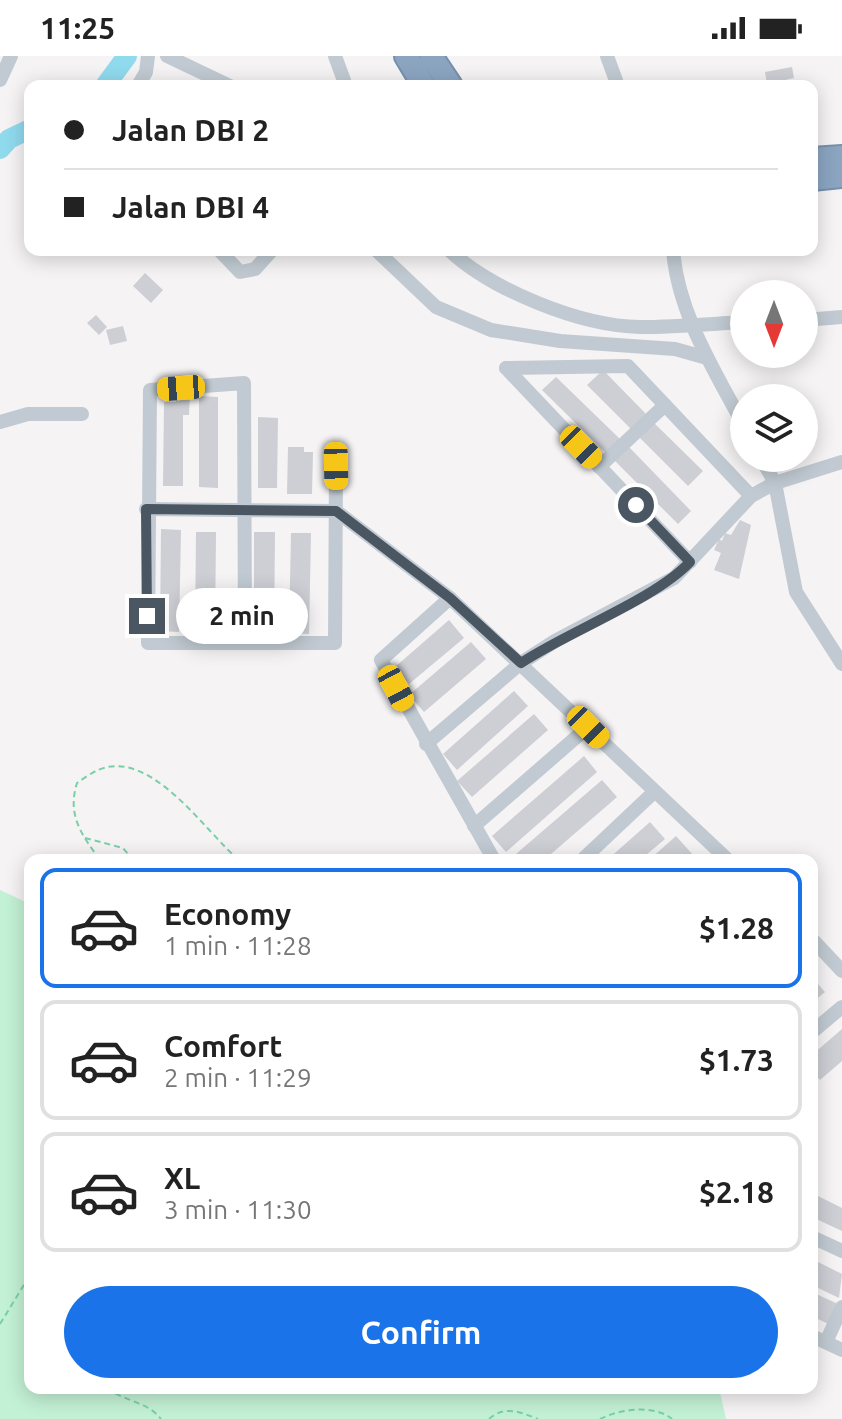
<!DOCTYPE html>
<meta charset="utf-8">
<style>
body{margin:0;font-family:Ubuntu,sans-serif;background:#f6f6f6;color:#222;height:100vh;display:flex;flex-direction:column;font-size:30px;white-space:nowrap}
*{box-sizing:border-box;margin:0}
p{font-size:26px;color:#767676}
.icon{flex:none;width:44px;height:44px;fill:none;stroke:currentColor;stroke-width:2;stroke-linecap:round;stroke-linejoin:round}
.map{position:relative;flex:1;overflow:hidden}
.sheet{position:absolute;left:24px;top:798px;width:794px;height:540px;display:flex;flex-direction:column;background:#fff;border-radius:16px;box-shadow:0 4px 20px #0003}
.sheet>*{flex:none}
.guide{position:absolute;left:24px;top:24px;width:794px;height:176px;border-radius:16px;box-shadow:0 4px 20px #0003;display:grid;align-content:center;height:176px;padding:0 40px;background:#fff}
.needle{width:52px;rotate:180deg}
.buttons{position:absolute;left:730px;top:224px;display:grid;gap:16px}
.buttons a{display:grid;place-items:center;width:88px;height:88px;border-radius:50%;background:#fff;box-shadow:0 4px 20px #0003;font-size:40px}
.end{position:absolute;width:36px;height:36px;margin:-18px;border:10px solid #4a5661;background:#fff;box-shadow:0 0 0 4px #fff}
.from{border-radius:50%}
.bubble{position:absolute;height:56px;border-radius:28px;background:#fff;box-shadow:0 4px 20px #0003;font-size:26px;font-weight:700;line-height:56px;text-align:center}
.car{position:absolute;width:24px;height:48px;margin:-24px -12px;border-radius:10px;box-shadow:0 0 6px 2px #0007;background:linear-gradient(#f5c518 24%,#345 0 40%,#f5c518 0 76%,#345 0 86%,#f5c518 0)}
.guide b{display:flex;align-items:center;gap:28px;height:76px;font-size:30px}
.guide b+b{border-top:2px solid #e0e0e0}
.guide i{width:20px;height:20px;background:#222}
ul{padding:14px 0 0;list-style:none}
li{display:flex;align-items:center;gap:24px;height:120px;margin:0 16px 12px;padding:0 24px;border:4px solid #e0e0e0;border-radius:16px}
li div{flex:1}
li b{display:block;font-size:30px}
li em{font-style:normal;font-weight:700}
li.active{border-color:#1a73e8}
li>.icon{width:72px;height:72px;stroke-width:1.5}
.primary-button{display:flex;gap:16px;margin-top:auto;padding:16px 40px}
.primary-button a{flex:1;height:92px;border-radius:48px;background:#1a73e8;color:#fff;font-size:32px;font-weight:700;line-height:92px;text-align:center}
.status{display:flex;justify-content:space-between;align-items:center;height:56px;padding:0 40px;background:#fff;direction:ltr}
.status svg{height:22px;fill:currentColor}
.map>svg:first-child{display:block}
.green{fill:#c3f1d5}
.lines{fill:none;stroke-linecap:round;stroke-linejoin:round}
.river{stroke:#90daee;stroke-width:20}
.building{fill:#cdcfd5}
.highway-casing{stroke:#7690ad;stroke-width:26}
.path{stroke:#7ad0a6;stroke-width:2;stroke-dasharray:6 4;stroke-linecap:butt}
.minor{stroke:#c1cad2;stroke-width:14}
.highway{stroke:#8ba5c1;stroke-width:22}
.route{stroke:#4a5661;stroke-width:10}
</style>
<div class="status"><b>11:25</b><svg viewBox="0 0 49 12"><path d="M0 12V9h3v3zM5 12V6h3v6zM10 12V3h3v9zM15 12V0h3v12zM26 1h20v11H26zM47 4h2v5h-2z"/></svg></div>
<div class="map">
<svg width="842" height="1363" viewBox="0 0 842 1363">
<rect width="100%" height="100%" fill="#f5f3f3"/>
<polygon class="green" points="0,834 30,848 30,1332 719,1332 726,1363 0,1363"/>
<g class="lines">
<g class="river">
<polyline points="105,30 127,0"/>
<polyline points="0,93 9,83 30,73"/>
</g>
</g>
<g class="building">
<polygon points="792,11 794,22 767,28 765,16"/>
<polygon points="145,217 163,234 151,247 133,230"/>
<polygon points="96,259 107,271 99,279 87,267"/>
<polygon points="123,270 127,285 110,289 106,274"/>
<polygon points="603,314 647,359 632,374 587,329"/>
<polygon points="556,321 621,384 607,398 542,334"/>
<polygon points="176,339 190,339 189,359 183,359 183,430 163,430 164,346 176,346"/>
<polygon points="199,340 218,341 218,432 199,431"/>
<polygon points="258,361 278,362 277,432 258,432"/>
<polygon points="653,366 703,415 688,430 638,380"/>
<polygon points="628,390 691,455 678,468 614,404"/>
<polygon points="288,391 304,391 304,396 313,396 312,438 287,438"/>
<polygon points="740,464 751,469 739,523 714,514 721,497 714,494 719,483 722,485 725,477 731,479"/>
<polygon points="161,473 181,474 179,576 160,575"/>
<polygon points="196,476 216,476 215,576 195,576"/>
<polygon points="254,476 275,476 274,577 254,577"/>
<polygon points="291,477 311,477 309,578 289,577"/>
<polygon points="449,564 464,582 409,628 395,611"/>
<polygon points="471,586 486,603 424,656 409,639"/>
<polygon points="514,635 528,650 457,714 443,698"/>
<polygon points="534,658 548,674 472,741 457,725"/>
<polygon points="584,700 597,716 506,796 492,780"/>
<polygon points="602,724 617,741 609,748 544,804 509,804"/>
<polygon points="650,766 665,783 640,804 607,804"/>
<polygon points="676,780 693,799 687,804 649,804"/>
<polygon points="812,921 825,936 812,947"/>
<polygon points="842,973 842,1005 820,1024 812,1015 812,999"/>
<polygon points="812,1137 842,1152 842,1175 812,1161"/>
<polygon points="812,1203 842,1218 839,1242 812,1229"/>
<polygon points="812,1236 838,1248 828,1268 812,1260"/>
</g>
<g class="lines">
<g class="highway-casing">
<g id="highway">
<polyline points="406,0 424,30"/>
<polyline points="431,0 451,30"/>
<polyline points="812,103 842,101"/>
<polyline points="812,123 842,120"/>
</g>
</g>
<g class="path">
<polyline points="85,782 123,792 133,804"/>
<path d="M100,804C81,778 67,759 77,727C83,723 91,717 98,714C151,691 206,777 239,804"/>
<polyline points="0,1268 30,1219"/>
<path d="M107,1332C125,1346 147,1345 161,1363"/>
<path d="M489,1363C505,1349 520,1356 538,1363"/>
<path d="M600,1363C620,1353 654,1348 672,1363"/>
</g>
<g class="minor">
<polyline points="167,0 230,30"/>
<polyline points="335,0 346,30"/>
<polyline points="607,0 618,30"/>
<polyline points="0,24 11,0"/>
<polyline points="138,30 146,16 148,0"/>
<polyline points="219,194 240,216 255,213 272,194"/>
<polyline points="376,194 436,251 491,274 560,285 675,293 707,302"/>
<path d="M449,194C492,234 580,270 640,271C674,271 709,268 744,266"/>
<path d="M673,194C678,258 715,315 744,370"/>
<polyline points="804,264 842,261"/>
<polyline points="506,312 628,310 751,440"/>
<polyline points="506,312 690,506"/>
<polyline points="0,366 28,358 82,358"/>
<polyline points="761,402 775,427 796,536 842,608"/>
<polyline points="599,411 665,349"/>
<polyline points="146,453 336,455 450,542 728,804"/>
<polyline points="450,542 381,604 494,804"/>
<polyline points="245,587 244,327 150,334 148,587 335,587 336,410"/>
<polyline points="426,688 521,607 555,585 674,522 751,440 775,427 842,406"/>
<polyline points="474,770 588,671"/>
<polyline points="582,804 653,737"/>
<polyline points="812,883 842,915"/>
<polyline points="812,976 842,951"/>
<polyline points="812,1181 842,1195"/>
<polyline points="812,1280 842,1294"/>
<polyline points="826,1286 842,1251"/>
</g>
<use href="#highway" class="highway"/>
</g>
<g class="lines">
<path class="route" d="M147,560L146,453L336,455L450,542L521,607C569,575 654,544 690,506L636,449"/>
</g>
</svg>
<div class="buttons">
<a><svg class="needle" viewBox="-14 -14 28 28"><path d="M0-13l5 13h-10z" fill="#e53935"/><path d="M0 13l5-13h-10z" fill="#767676"/></svg></a>
<a><svg class="icon" aria-label="layers" viewBox="0 0 24 24"><path d="M12 4l9 5-9 5-9-5zM3 14l9 5 9-5"/></svg></a>
</div>
<i class="end from" style="left:636px;top:449px"></i>
<i class="end" style="left:147px;top:560px"></i>
<div class="bubble" style="left:176px;top:532px;width:132px">2 min</div>
<i class="car" style="left:181px;top:332px;rotate:266deg"></i>
<i class="car" style="left:581px;top:391px;rotate:136deg"></i>
<i class="car" style="left:336px;top:410px;rotate:179deg"></i>
<i class="car" style="left:396px;top:632px;rotate:152deg"></i>
<i class="car" style="left:588px;top:671px;rotate:135deg"></i>
<div class="guide">
<b><i class="from"></i>Jalan DBI 2</b>
<b><i></i>Jalan DBI 4</b>
</div>
<section class="sheet">
<ul>
<li class="active"><svg class="icon" aria-label="car" viewBox="0 0 24 24"><path d="M5 17H2v-5l4-1 3-4h7l3 4 3 1v5h-3M9 17h6M6 11h13"/><circle cx="7" cy="17" r="2"/><circle cx="17" cy="17" r="2"/></svg><div><b>Economy</b><p>1 min · 11:28</p></div><em>$1.28</em></li>
<li><svg class="icon" aria-label="car" viewBox="0 0 24 24"><path d="M5 17H2v-5l4-1 3-4h7l3 4 3 1v5h-3M9 17h6M6 11h13"/><circle cx="7" cy="17" r="2"/><circle cx="17" cy="17" r="2"/></svg><div><b>Comfort</b><p>2 min · 11:29</p></div><em>$1.73</em></li>
<li><svg class="icon" aria-label="car" viewBox="0 0 24 24"><path d="M5 17H2v-5l4-1 3-4h7l3 4 3 1v5h-3M9 17h6M6 11h13"/><circle cx="7" cy="17" r="2"/><circle cx="17" cy="17" r="2"/></svg><div><b>XL</b><p>3 min · 11:30</p></div><em>$2.18</em></li>
</ul>
<div class="primary-button"><a>Confirm</a></div>
</section>
</div>
